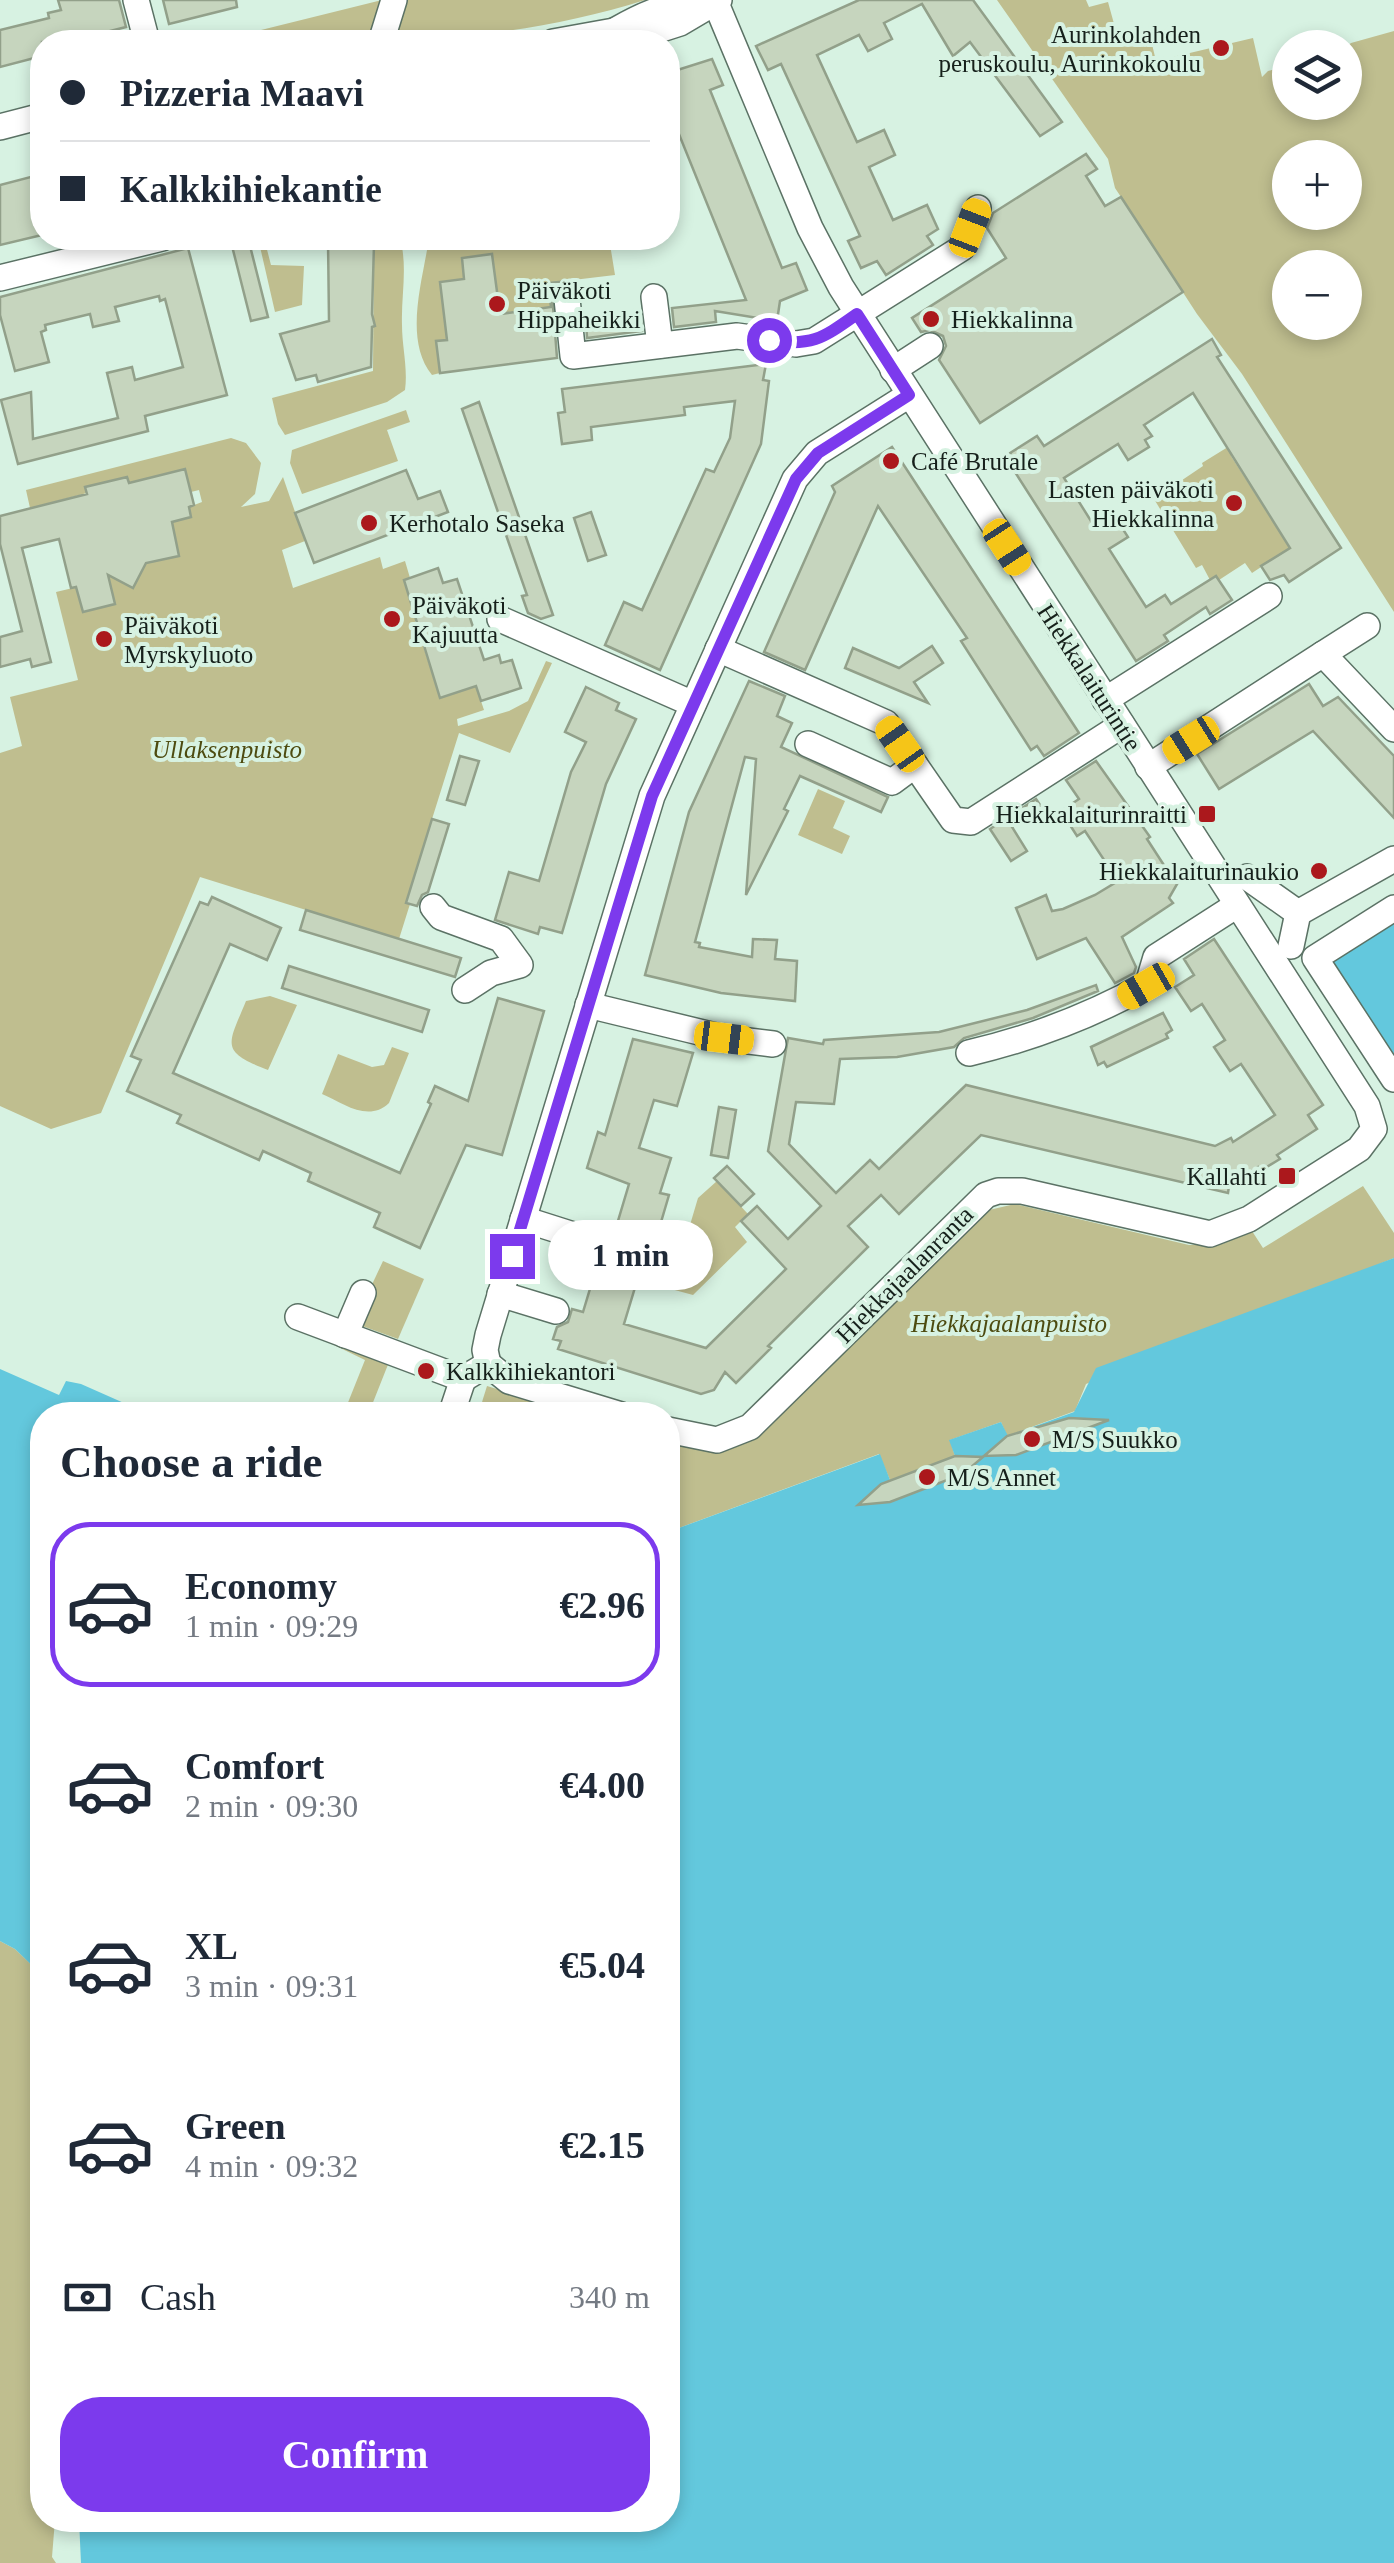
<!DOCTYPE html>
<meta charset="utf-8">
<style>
body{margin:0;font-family:"Times New Roman",serif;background:#f2f2f3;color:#1f2937;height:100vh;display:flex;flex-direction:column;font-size:38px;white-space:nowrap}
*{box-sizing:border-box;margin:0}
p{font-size:32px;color:#747a83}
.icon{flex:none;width:55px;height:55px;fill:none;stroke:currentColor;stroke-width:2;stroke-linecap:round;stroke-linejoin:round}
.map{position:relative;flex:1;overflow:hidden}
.drawer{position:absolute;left:30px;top:1402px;width:650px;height:1130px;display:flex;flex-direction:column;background:#fff;border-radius:40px;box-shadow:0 5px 15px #0003}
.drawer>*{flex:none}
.hud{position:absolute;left:30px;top:30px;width:650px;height:220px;border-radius:40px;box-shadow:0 5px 15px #0003;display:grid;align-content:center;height:220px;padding:0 30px;background:#fff}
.tools{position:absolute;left:1272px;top:30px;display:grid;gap:20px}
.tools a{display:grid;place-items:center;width:90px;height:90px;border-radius:50%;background:#fff;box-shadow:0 5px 15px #0003;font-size:50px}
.end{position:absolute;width:45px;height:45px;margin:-22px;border:12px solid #7c3aed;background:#fff;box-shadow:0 0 0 5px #fff}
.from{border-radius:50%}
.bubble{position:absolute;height:70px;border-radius:35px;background:#fff;box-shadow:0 5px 15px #0003;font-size:32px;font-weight:600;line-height:70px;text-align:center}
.car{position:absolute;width:30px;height:60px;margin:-30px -15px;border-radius:12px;box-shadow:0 0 8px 2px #0007;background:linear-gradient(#f5c518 24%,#345 0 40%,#f5c518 0 76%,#345 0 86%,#f5c518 0)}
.hud b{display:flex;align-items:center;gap:35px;height:95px;font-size:38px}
.hud b+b{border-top:2px solid #e0e1e3}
.hud i{width:25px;height:25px;background:#1f2937}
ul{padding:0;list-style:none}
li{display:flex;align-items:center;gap:30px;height:165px;margin:0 20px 15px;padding:0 10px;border:5px solid transparent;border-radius:40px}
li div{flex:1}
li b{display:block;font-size:38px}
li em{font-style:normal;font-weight:600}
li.selected{border-color:#7c3aed}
li>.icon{width:90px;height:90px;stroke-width:1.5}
h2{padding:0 30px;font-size:45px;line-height:120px}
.pay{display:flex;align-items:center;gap:25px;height:110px;padding:0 30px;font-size:38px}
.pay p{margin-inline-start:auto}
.action{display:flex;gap:20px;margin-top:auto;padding:20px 30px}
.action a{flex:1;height:115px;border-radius:40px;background:#7c3aed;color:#fff;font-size:40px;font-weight:600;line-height:115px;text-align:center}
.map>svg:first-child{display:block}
.green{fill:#bfbe8f;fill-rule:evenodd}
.water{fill:#63c8dd}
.building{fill:#c6d5be;stroke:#92a08a;stroke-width:2.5}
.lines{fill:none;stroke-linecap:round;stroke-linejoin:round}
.minor-casing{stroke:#5b7265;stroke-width:28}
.minor{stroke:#fff;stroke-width:25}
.route{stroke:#7c3aed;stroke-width:12}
.poi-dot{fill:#ab181c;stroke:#d7f2e2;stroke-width:4}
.labels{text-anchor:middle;stroke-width:8;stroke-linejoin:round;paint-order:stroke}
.poi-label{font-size:25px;fill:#16201b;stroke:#d7f2e2;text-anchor:start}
.street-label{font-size:25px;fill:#16201b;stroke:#d7f2e2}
.park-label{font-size:25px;font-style:italic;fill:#4d4b10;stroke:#d7f2e2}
</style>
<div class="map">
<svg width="1394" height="2563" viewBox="0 0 1394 2563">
<rect width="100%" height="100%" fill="#d7f2e2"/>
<g class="green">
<path d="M382,0H645C581,20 517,32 451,37C424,39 399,42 373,34L367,40L213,42Z"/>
<path d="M997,0H1086L1089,7L1108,2L1116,31L1134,44L1151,40L1156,61L1253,38L1262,77L1268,71L1290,65V102H1345V48L1351,43L1394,31V612L1242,374L1197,314L1121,197L1115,188L1108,159ZM1290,158H1345V212H1290ZM1290,268H1345V322H1290Z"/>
<polygon points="258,238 264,238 271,265 304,266 302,305 275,312"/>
<path d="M374,238H400C408,268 401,294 402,325C402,347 408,368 405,390L387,402L285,435L278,424L272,398L373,371Z"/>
<path d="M429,238L447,241L448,238H609L615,275L548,283L551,307L500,314L492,255L462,258L464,279L447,340L436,342L440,373L432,375C403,339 423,280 429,238Z"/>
<polygon points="406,410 410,422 387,430 398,461 302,494 290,463 292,450"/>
<polygon points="231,438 246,443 261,463 255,494 241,507 269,501 283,477 305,541 282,550 293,588 380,557 383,569 405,561 410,578 404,580 417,620 415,621 440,698 476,686 484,710 457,719 458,726 509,711 528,701 546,661 552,663 510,753 459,733 406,902 410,904 399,939 200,877 101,1113 51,1129 0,1106 0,753 22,746 10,697 78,680 56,592 94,583 106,573 108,538 191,517 189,507 202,502 199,490 191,492 184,469 129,483 127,477 86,487 87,493 30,508 26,490"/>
<polygon points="1236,442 1240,449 1231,456 1290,548 1252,573 1245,563 1219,580 1216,576 1210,580 1202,565 1196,568 1154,499 1203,466 1202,463"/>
<polygon points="818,789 845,801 833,828 850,836 842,854 798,835"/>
<path d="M270,996L297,1005L268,1070C219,1051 228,1045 246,1001Z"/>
<path d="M392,1047L409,1053L389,1103C368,1123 343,1103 322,1094L338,1054L372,1067L384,1065Z"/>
<polygon points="717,1181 748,1214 735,1227 747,1242 693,1295 671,1289 698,1198"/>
<path d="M1363,1186L1394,1233V1258L1086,1384L1075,1411L1007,1436L1001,1422L950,1440L955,1456L890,1480L879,1454L668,1532V1441C702,1452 727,1453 759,1434L989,1210L1015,1204L1189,1245L1222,1244L1252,1231L1263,1248Z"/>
<polygon points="383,1261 424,1279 398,1339 354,1323"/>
<polygon points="305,1331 391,1357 368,1415 343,1415 365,1360"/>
<polygon points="487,1386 581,1415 478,1415"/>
<polygon points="0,1941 15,1949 42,1975 42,2520 55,2520 52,2557 56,2563 0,2563"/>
</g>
<g class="water">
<polygon points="1394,921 1394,1064 1329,962"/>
<polygon points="1394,1258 1394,2563 81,2563 79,2520 668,2520 668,1532 880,1454 890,1480 955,1456 949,1440 1001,1422 1008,1436 1074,1412 1096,1368"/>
<polygon points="0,1369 59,1395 66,1381 81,1384 151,1415 42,1415 42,1975 15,1949 0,1941"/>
</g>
<g class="building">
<polygon points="58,0 119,0 126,27 86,37 88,42 42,42 42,56 0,67 0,30 49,18 48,13 61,10"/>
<polygon points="163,0 236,0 237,7 169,24"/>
<polygon points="859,0 973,0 1062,122 1040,136 970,42 953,56 922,4 884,23 892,39 868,51 859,35 817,55 857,142 884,130 895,155 869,167 893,220 927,205 938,229 927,236 933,245 886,275 877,261 861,268 848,241 860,236 781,64 768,70 756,46"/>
<polygon points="712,59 723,85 710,90 782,268 796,263 807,290 780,301 777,321 715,311 716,322 674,327 672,308 746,300 668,107 668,73"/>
<polygon points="1086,154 1097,169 1086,176 1105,206 1121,197 1183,292 980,423 939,360 946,346 943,336 930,330 921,332 912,318 1006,258 987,228 993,213"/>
<polygon points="42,174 42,235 0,245 0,185"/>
<polygon points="230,238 248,238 268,317 251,321"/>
<polygon points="328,240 374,244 372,314 375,326 372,327 371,367 318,382 316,375 296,380 280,334 329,321"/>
<polygon points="188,248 227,395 145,416 148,431 18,464 1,400 31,392 33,439 118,418 107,373 132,367 135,380 183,367 165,299 160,301 159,296 115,307 119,321 93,327 90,314 45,325 46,330 41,332 49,362 15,371 0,315 0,297"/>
<polygon points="492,254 500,314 551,307 548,283 577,280 578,287 564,283 552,293 557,358 440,373 436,341 447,340 440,282 464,279 462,258"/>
<polygon points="640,313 642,331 587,338 586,320"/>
<polygon points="1212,339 1221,355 1217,357 1341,548 1289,582 1284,575 1270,580 1261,566 1290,548 1193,393 1144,425 1152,436 1145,440 1149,447 1128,460 1118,444 1064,478 1091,521 1110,509 1128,537 1109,549 1146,607 1165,595 1171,604 1216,576 1232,600 1210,614 1206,607 1164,635 1168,641 1136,661 1013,469 1018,465 1010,453 1037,436 1044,446"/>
<polygon points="766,364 763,380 769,381 761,444 660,670 605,645 624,602 642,610 706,469 714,472 730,438 735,401 684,407 685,415 591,427 592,440 562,444 558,413 565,412 562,389"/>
<polygon points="479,402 553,615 541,619 528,613 522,596 527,595 462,409"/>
<polygon points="892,447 1079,733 1044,756 1037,746 1031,750 961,641 967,638 878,506 805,670 764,652 835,492 832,486"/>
<polygon points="185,469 194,505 189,507 191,517 172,522 179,556 146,563 133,588 108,575 115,604 83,612 76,587 71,588 59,539 22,548 51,662 32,667 30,659 0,667 0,637 22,631 0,544 0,516 87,494 85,487 127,477 129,483"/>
<polygon points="406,470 418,499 440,491 448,512 314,563 295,513"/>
<polygon points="591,512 606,555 588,561 574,518"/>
<polygon points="438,568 443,583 457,579 484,660 499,655 501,663 512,660 521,688 481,701 476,686 440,698 404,580"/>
<polygon points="932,646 943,663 914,682 928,703 845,668 853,648 899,668"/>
<polygon points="749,681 785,696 777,716 792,723 781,747 888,797 881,812 800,776 784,809 788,811 746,895 756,759 745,757 695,942 700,943 699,947 752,957 753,939 777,940 775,959 797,961 795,1001 721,993 645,975 689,812"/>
<polygon points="1309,684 1323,706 1338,697 1394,756 1394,818 1313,731 1219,789 1197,754"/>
<polygon points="586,687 619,703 616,710 636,719 606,784 562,933 540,927 538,934 495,920 509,872 539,881 571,772 586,742 565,732"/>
<polygon points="460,756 479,761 465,805 447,800"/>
<polygon points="1096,761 1150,837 1147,839 1169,873 1180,879 1169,898 1173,903 1122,937 1136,967 1134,973 1115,983 1086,938 1037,959 1016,908 1046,895 1052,911 1063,909 1095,895 1118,881 1085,831 1077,836 1061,811 1079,799 1066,780"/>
<polygon points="1036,799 1042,808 1012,827 1027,851 1011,861 990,829"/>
<polygon points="432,819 449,824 428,892 422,895 417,906 406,903"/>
<polygon points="212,897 281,928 267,960 230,944 173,1073 400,1173 431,1104 428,1102 435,1086 468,1101 498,998 544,1011 502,1155 466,1145 420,1248 374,1227 380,1213 308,1181 311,1173 263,1151 259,1160 177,1123 181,1115 127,1091 141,1060 131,1056 200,902 208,905"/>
<polygon points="306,910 461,958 455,977 300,930"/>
<polygon points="1214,939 1323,1105 1308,1115 1317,1129 1277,1155 1280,1159 1260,1171 1258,1167 1229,1186 1228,1193 981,1135 899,1214 881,1195 848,1226 868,1247 768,1346 771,1348 736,1383 725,1372 714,1390 701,1394 558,1349 561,1341 553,1339 557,1327 568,1322 572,1309 583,1312 599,1259 606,1261 629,1184 587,1168 598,1132 605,1135 633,1039 693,1053 677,1106 654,1100 639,1148 671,1158 660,1193 669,1195 646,1273 640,1271 624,1324 706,1348 786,1269 741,1221 757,1206 788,1239 821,1206 768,1151 788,1038 823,1044 824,1040 939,1032 1027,1010 1096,985 1098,991 1033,1018 964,1038 954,1047 897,1057 840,1059 834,1104 796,1102 789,1144 836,1193 870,1160 879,1169 966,1085 1215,1146 1231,1138 1233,1142 1275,1115 1241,1064 1230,1071 1214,1047 1225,1040 1202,1004 1191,1011 1175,987 1194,975 1184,959"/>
<polygon points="289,966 429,1010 422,1032 282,988"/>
<polygon points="1163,1013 1172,1030 1166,1034 1168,1038 1107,1067 1104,1062 1098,1065 1091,1047"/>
<polygon points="719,1107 736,1110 728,1158 711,1155"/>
<polygon points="727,1166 754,1194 741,1206 714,1178"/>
<polygon points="1069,1418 1109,1420 1016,1455 984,1456 1007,1436"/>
<polygon points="955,1456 983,1457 963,1474 890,1502 858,1505 881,1484"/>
</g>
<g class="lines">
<g class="minor-casing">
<g id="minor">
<polyline points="136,0 147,42"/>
<path d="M616,30C653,9 672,3 715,1"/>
<polyline points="381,42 394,0"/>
<polyline points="553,42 614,31 652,32 680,23 719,0"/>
<polyline points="0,127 42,116"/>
<polyline points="0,278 162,238"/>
<polyline points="654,297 660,345"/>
<polyline points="567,299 573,356 737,336 796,344 814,341 962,248 978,208"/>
<polyline points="893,370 930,346"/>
<polyline points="500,619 693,704"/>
<polyline points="718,649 886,723 915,765"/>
<polyline points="1323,654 1367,626"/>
<polyline points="1105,700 1269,596"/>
<polyline points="808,744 892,782 915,765 953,820 971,822 1122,725"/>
<polyline points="1148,767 1323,654 1394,729"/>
<polyline points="1247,877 1298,913"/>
<polyline points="433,907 441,917 501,939 520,965 491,973 465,990"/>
<polyline points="1394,908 1315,958 1394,1079"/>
<polyline points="1291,946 1298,913 1394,859"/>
<polyline points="588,1005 724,1038 773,1044"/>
<path d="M969,1053C1033,1038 1091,1016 1148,984L1156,957L1237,905"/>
<polyline points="523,1219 586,1239"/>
<polyline points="500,1294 556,1311"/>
<polyline points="298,1317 463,1379 488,1364"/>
<polyline points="345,1335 363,1293"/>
<polyline points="488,1364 485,1350 488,1335 652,796 795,479 817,453 909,395"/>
<polyline points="488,1364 509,1381 621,1415"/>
<polyline points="451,1415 463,1379"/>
<polyline points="668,1430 717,1440 750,1427 986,1195 998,1191 1022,1191 1210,1234 1249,1219 1359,1149 1374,1129 1367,1106 841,287 810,228 715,1"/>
</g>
</g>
<use href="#minor" class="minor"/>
</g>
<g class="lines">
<path class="route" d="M512,1256L652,796L796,479L818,453L909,395L857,314C823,338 812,347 769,340"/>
</g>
<g class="poi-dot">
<circle cx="1221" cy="48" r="10"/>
<circle cx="497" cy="304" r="10"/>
<circle cx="931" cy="319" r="10"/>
<circle cx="891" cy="461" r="10"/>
<circle cx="1234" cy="503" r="10"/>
<circle cx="369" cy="523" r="10"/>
<circle cx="392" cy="619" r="10"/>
<circle cx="104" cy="639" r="10"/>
<rect x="1197" y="804" width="20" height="20" rx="5"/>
<circle cx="1319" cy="871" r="10"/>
<rect x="1277" y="1166" width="20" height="20" rx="5"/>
<circle cx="426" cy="1371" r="10"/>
<circle cx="1032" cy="1439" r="10"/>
<circle cx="927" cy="1477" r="10"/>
</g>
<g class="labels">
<g class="poi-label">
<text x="1201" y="43" text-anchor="end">Aurinkolahden<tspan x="1201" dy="29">peruskoulu, Aurinkokoulu</tspan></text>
<text x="517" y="299">Päiväkoti<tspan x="517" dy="29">Hippaheikki</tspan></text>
<text x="951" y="328">Hiekkalinna</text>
<text x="911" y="470">Café Brutale</text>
<text x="1214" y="498" text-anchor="end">Lasten päiväkoti<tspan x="1214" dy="29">Hiekkalinna</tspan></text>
<text x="389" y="532">Kerhotalo Saseka</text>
<text x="412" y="614">Päiväkoti<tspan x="412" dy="29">Kajuutta</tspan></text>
<text x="124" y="634">Päiväkoti<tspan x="124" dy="29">Myrskyluoto</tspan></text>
<text x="1187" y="823" text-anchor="end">Hiekkalaiturinraitti</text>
<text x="1299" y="880" text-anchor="end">Hiekkalaiturinaukio</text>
<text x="1267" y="1185" text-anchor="end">Kallahti</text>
<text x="446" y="1380">Kalkkihiekantori</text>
<text x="1052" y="1448">M/S Suukko</text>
<text x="947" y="1486">M/S Annet</text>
</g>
<g class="street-label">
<text transform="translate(1090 677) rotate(57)" y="9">Hiekkalaiturintie</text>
<text transform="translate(904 1274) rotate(-45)" y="9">Hiekkajaalanranta</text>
</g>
<g class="park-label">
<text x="227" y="758">Ullaksenpuisto</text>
<text x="1009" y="1332">Hiekkajaalanpuisto</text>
</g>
</g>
</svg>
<div class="tools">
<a><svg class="icon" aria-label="layers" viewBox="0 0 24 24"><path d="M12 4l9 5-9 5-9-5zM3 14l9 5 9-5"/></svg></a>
<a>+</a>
<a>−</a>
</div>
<i class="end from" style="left:769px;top:340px"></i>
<i class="end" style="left:512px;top:1256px"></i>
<div class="bubble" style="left:548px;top:1220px;width:165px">1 min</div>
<i class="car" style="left:970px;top:228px;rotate:21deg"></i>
<i class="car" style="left:1007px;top:547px;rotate:147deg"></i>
<i class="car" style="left:1191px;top:740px;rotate:238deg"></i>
<i class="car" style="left:900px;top:744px;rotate:325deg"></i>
<i class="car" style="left:1146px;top:986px;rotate:240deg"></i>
<i class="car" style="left:724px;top:1038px;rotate:97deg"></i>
<div class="hud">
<b><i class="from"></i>Pizzeria Maavi</b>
<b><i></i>Kalkkihiekantie</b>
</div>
<section class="drawer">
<h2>Choose a ride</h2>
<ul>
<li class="selected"><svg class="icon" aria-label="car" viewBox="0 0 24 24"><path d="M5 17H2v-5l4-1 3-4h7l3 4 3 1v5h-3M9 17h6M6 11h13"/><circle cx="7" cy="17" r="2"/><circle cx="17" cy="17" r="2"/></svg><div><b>Economy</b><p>1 min · 09:29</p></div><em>€2.96</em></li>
<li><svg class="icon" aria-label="car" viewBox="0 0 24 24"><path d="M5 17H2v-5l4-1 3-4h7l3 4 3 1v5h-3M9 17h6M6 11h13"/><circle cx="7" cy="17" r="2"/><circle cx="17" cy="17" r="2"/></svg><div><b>Comfort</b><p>2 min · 09:30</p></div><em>€4.00</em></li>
<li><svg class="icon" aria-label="car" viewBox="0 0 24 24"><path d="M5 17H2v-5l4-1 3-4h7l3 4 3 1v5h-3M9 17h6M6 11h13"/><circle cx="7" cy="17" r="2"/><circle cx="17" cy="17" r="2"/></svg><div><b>XL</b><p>3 min · 09:31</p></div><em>€5.04</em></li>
<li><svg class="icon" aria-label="car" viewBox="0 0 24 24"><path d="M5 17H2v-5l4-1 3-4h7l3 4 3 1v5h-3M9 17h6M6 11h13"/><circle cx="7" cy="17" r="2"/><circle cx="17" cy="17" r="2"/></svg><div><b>Green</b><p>4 min · 09:32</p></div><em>€2.15</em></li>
</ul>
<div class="pay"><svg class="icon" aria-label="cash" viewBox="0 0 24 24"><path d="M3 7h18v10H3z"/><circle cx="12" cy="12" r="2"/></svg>Cash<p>340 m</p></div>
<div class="action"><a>Confirm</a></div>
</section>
</div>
